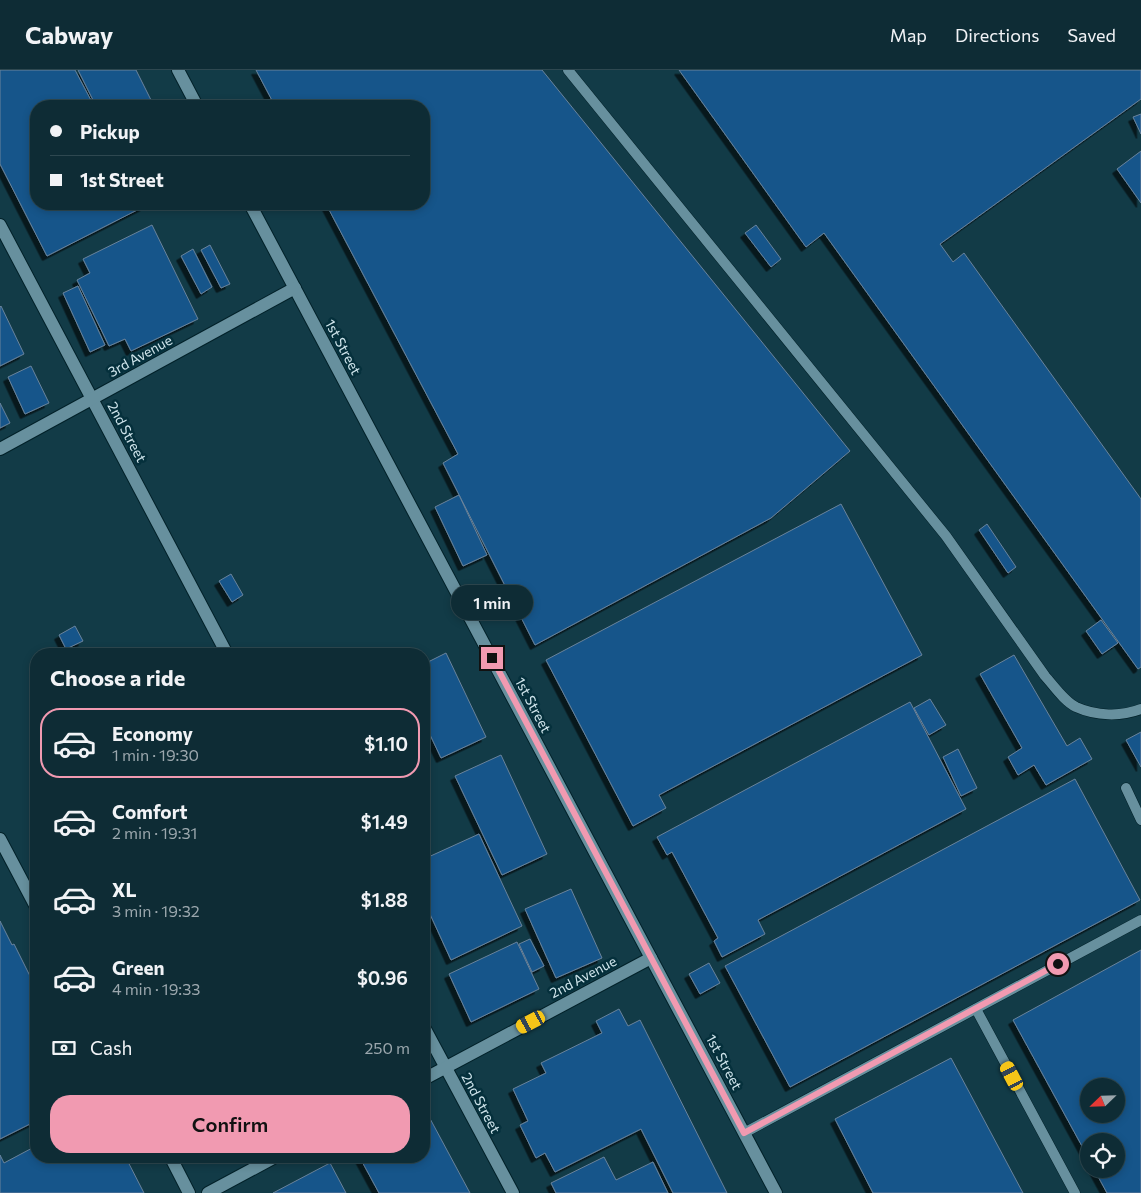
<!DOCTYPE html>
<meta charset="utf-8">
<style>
body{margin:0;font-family:Commissioner,sans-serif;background:#1c3841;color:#f1f3f6;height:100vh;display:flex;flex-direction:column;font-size:19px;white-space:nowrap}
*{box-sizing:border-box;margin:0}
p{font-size:16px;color:#9ba7ad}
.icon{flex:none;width:28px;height:28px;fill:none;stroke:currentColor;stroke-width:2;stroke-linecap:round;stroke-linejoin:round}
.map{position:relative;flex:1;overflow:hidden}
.sheet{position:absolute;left:30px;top:578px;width:400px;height:515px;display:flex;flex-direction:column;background:#0e2c35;border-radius:20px;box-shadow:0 2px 8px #0003,0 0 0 1px #2e4850}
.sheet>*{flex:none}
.banner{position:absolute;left:30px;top:30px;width:400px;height:110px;border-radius:20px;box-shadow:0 2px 8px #0003,0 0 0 1px #2e4850;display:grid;align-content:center;height:110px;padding:0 20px;background:#0e2c35}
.needle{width:32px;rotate:247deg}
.buttons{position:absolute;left:1080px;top:1008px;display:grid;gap:10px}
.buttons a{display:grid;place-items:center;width:45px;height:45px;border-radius:50%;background:#0e2c35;box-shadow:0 2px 8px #0003,0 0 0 1px #2e4850;font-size:25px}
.end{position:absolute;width:22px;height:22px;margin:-11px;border:6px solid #f19ab1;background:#111;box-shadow:0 0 0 2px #111}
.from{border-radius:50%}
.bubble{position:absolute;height:35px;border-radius:18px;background:#0e2c35;box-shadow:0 2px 8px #0003,0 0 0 1px #2e4850;font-size:16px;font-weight:600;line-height:35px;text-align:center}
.car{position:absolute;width:15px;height:30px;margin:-15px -8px;border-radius:6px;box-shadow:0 0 4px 1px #0007;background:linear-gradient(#f5c518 24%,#345 0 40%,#f5c518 0 76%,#345 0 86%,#f5c518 0)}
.banner b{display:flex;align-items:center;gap:18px;height:48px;font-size:19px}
.banner b+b{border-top:1px solid #2e4850}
.banner i{width:12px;height:12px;background:#f1f3f6}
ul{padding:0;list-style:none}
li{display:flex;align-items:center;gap:15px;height:70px;margin:0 10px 8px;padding:0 10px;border:2px solid transparent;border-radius:20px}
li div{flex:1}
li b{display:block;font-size:19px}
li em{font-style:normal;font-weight:600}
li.on{border-color:#f19ab1}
li>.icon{width:45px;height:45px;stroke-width:1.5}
h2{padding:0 20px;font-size:22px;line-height:60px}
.pay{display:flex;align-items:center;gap:12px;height:55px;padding:0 20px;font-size:19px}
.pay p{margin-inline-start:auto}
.cta{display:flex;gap:10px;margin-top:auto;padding:10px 20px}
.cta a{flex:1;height:58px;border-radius:20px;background:#f19ab1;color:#111;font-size:20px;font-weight:600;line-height:58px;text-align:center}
header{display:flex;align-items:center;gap:30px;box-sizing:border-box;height:70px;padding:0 25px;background:#0e2c35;border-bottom:1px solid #2e4850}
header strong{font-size:24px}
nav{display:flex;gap:28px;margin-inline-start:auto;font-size:18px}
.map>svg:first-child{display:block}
.building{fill:#16558a;stroke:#69839c;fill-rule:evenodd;filter:url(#shadow)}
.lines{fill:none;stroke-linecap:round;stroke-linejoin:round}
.service-casing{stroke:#022129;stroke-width:11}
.minor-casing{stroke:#022129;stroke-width:14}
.service{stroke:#67909e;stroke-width:10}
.minor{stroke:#67909e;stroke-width:12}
.route{stroke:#f19ab1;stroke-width:6}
.labels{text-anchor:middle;stroke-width:5;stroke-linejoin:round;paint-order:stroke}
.street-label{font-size:14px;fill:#d0e5ec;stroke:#05303c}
</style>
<header>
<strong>Cabway</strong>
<nav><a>Map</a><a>Directions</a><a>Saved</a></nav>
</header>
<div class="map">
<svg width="1141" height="1123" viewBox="0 0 1141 1123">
<defs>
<filter id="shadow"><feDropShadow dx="-4.5" dy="4.5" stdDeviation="0" flood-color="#0009"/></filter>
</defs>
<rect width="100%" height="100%" fill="#123b47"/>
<g class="building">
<polygon points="0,0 75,0 94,36 36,36 36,134 144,134 145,136 47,186 0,94"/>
<polygon points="78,0 136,0 154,36 96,36"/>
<polygon points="256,0 542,0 850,381 771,448 535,575 443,393 458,384 326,134 424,134 424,36 275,36"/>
<polygon points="679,0 1141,0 1141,29 940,174 953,192 964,183 1141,429 1141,597 1138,599 824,163 806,177"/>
<polygon points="1141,44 1141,64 1133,47"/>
<polygon points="1141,81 1141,133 1117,99"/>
<polygon points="152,155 198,249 131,281 125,269 109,276 77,210 90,203 83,189"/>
<polygon points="756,155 781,189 771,197 745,163"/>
<polygon points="210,175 230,214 221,218 201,180"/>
<polygon points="193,179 212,217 201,224 181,186"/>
<polygon points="78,216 105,275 90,282 63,223"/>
<polygon points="1,236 24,284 0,296 0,237"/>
<polygon points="31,296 49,333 25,344 8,307"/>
<polygon points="0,333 10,353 0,358"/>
<polygon points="459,425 487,485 463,496 435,437"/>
<polygon points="841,434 922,585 659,725 666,738 633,756 546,590"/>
<polygon points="987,454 1016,497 1008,503 979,460"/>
<polygon points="231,504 243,525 232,532 219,511"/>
<polygon points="1101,550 1118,573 1102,584 1086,561"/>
<polygon points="75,556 83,571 66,579 59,565"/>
<polygon points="446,583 486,667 441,688 424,652 424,594"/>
<polygon points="1014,585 1067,676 1080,668 1092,689 1046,715 1034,695 1018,705 1008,687 1022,678 980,604"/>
<polygon points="930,629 946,655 929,665 914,638"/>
<polygon points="910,632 966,739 758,850 765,864 722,887 714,871 718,868 672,782 667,785 657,767"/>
<polygon points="1141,662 1141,697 1126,670"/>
<polygon points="958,679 977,718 961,726 943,687"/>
<polygon points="501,685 547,784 502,805 455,706"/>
<polygon points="1075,709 1140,830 790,1017 725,896"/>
<polygon points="479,764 522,856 451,890 424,831 424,789"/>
<polygon points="571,819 602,888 556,908 525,839"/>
<polygon points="0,851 12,875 14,874 36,918 36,1051 0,1069"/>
<polygon points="530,869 544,896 532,902 519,874"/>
<polygon points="517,872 539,919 471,952 449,904"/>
<path d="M1141,880V1123H1107L1094,1099H1116V1071H1089V1089L1013,950ZM1089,1016H1116V1044H1089Z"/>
<polygon points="709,893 720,913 700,924 689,904"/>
<polygon points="619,939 628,956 640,950 727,1123 673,1123 641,1059 555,1102 545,1083 536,1088 520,1055 528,1051 513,1019 546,1003 541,993 602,963 596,951"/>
<polygon points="951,988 1023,1123 873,1123 835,1049"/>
<polygon points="427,1043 470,1123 379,1123 359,1086 424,1086 424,1044"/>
<polygon points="36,1076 36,1086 125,1086 144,1123 0,1123 0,1085 4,1093"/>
<polygon points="604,1087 616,1110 653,1092 668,1123 556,1123 551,1113"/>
<polygon points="330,1093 346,1123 273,1123"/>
</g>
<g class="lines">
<g class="service-casing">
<g id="service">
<path d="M568,0L946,466L1045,606C1054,616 1064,631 1076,637C1096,646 1121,647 1141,639"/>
<polyline points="1126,718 1141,750"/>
<polyline points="976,939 1075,1123"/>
<polyline points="744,1063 1141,850"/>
</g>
</g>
<g class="minor-casing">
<g id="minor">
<polyline points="178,0 197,36"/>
<polyline points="250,134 776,1123"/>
<polyline points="0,155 227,584"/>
<polyline points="0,379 295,218"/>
<polyline points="0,769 36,837"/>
<polyline points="424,957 513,1123"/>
<polyline points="424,1009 651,888"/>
<polyline points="170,1086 189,1123"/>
<polyline points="208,1123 277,1086"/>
</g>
</g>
<use href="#service" class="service"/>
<use href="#minor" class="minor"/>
</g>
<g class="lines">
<polyline class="route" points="492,588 744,1063 1058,894"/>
</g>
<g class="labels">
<g class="street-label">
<text transform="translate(343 277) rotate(62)" y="5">1st Street</text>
<text transform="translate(140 286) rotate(-29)" y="5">3rd Avenue</text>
<text transform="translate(127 362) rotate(62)" y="5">2nd Street</text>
<text transform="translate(533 635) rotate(62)" y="5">1st Street</text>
<text transform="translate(583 907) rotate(-28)" y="5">2nd Avenue</text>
<text transform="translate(724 992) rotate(62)" y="5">1st Street</text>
<text transform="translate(481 1033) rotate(62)" y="5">2nd Street</text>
</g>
</g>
</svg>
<div class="buttons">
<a><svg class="needle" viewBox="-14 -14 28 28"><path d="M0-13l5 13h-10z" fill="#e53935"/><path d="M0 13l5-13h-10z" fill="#9ba7ad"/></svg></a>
<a><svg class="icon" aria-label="locate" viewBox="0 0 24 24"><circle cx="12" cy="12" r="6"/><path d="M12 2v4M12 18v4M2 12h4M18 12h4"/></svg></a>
</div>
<i class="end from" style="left:1058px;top:894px"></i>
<i class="end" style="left:492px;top:588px"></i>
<div class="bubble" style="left:451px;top:515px;width:82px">1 min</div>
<i class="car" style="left:531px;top:952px;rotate:242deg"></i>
<i class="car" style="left:1012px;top:1006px;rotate:332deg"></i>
<div class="banner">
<b><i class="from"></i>Pickup</b>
<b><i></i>1st Street</b>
</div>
<section class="sheet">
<h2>Choose a ride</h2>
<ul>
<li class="on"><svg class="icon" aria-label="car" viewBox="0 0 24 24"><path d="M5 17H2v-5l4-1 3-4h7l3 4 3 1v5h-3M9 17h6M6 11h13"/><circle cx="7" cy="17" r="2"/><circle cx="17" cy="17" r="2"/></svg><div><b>Economy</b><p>1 min · 19:30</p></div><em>$1.10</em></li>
<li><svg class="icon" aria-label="car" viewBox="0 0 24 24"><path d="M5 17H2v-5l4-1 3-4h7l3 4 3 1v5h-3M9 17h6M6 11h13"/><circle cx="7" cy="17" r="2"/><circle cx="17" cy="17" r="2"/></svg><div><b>Comfort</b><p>2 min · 19:31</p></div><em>$1.49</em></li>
<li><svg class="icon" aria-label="car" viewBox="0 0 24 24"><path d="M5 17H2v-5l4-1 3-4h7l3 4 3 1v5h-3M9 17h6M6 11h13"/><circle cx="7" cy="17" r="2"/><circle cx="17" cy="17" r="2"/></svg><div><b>XL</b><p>3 min · 19:32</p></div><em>$1.88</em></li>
<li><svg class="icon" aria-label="car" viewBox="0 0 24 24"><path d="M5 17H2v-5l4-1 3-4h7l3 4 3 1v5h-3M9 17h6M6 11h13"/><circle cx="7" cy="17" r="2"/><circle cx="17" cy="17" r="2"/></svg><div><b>Green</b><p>4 min · 19:33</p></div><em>$0.96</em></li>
</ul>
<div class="pay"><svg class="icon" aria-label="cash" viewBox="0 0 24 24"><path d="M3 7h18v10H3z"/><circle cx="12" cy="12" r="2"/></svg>Cash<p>250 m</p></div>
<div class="cta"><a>Confirm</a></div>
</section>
</div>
